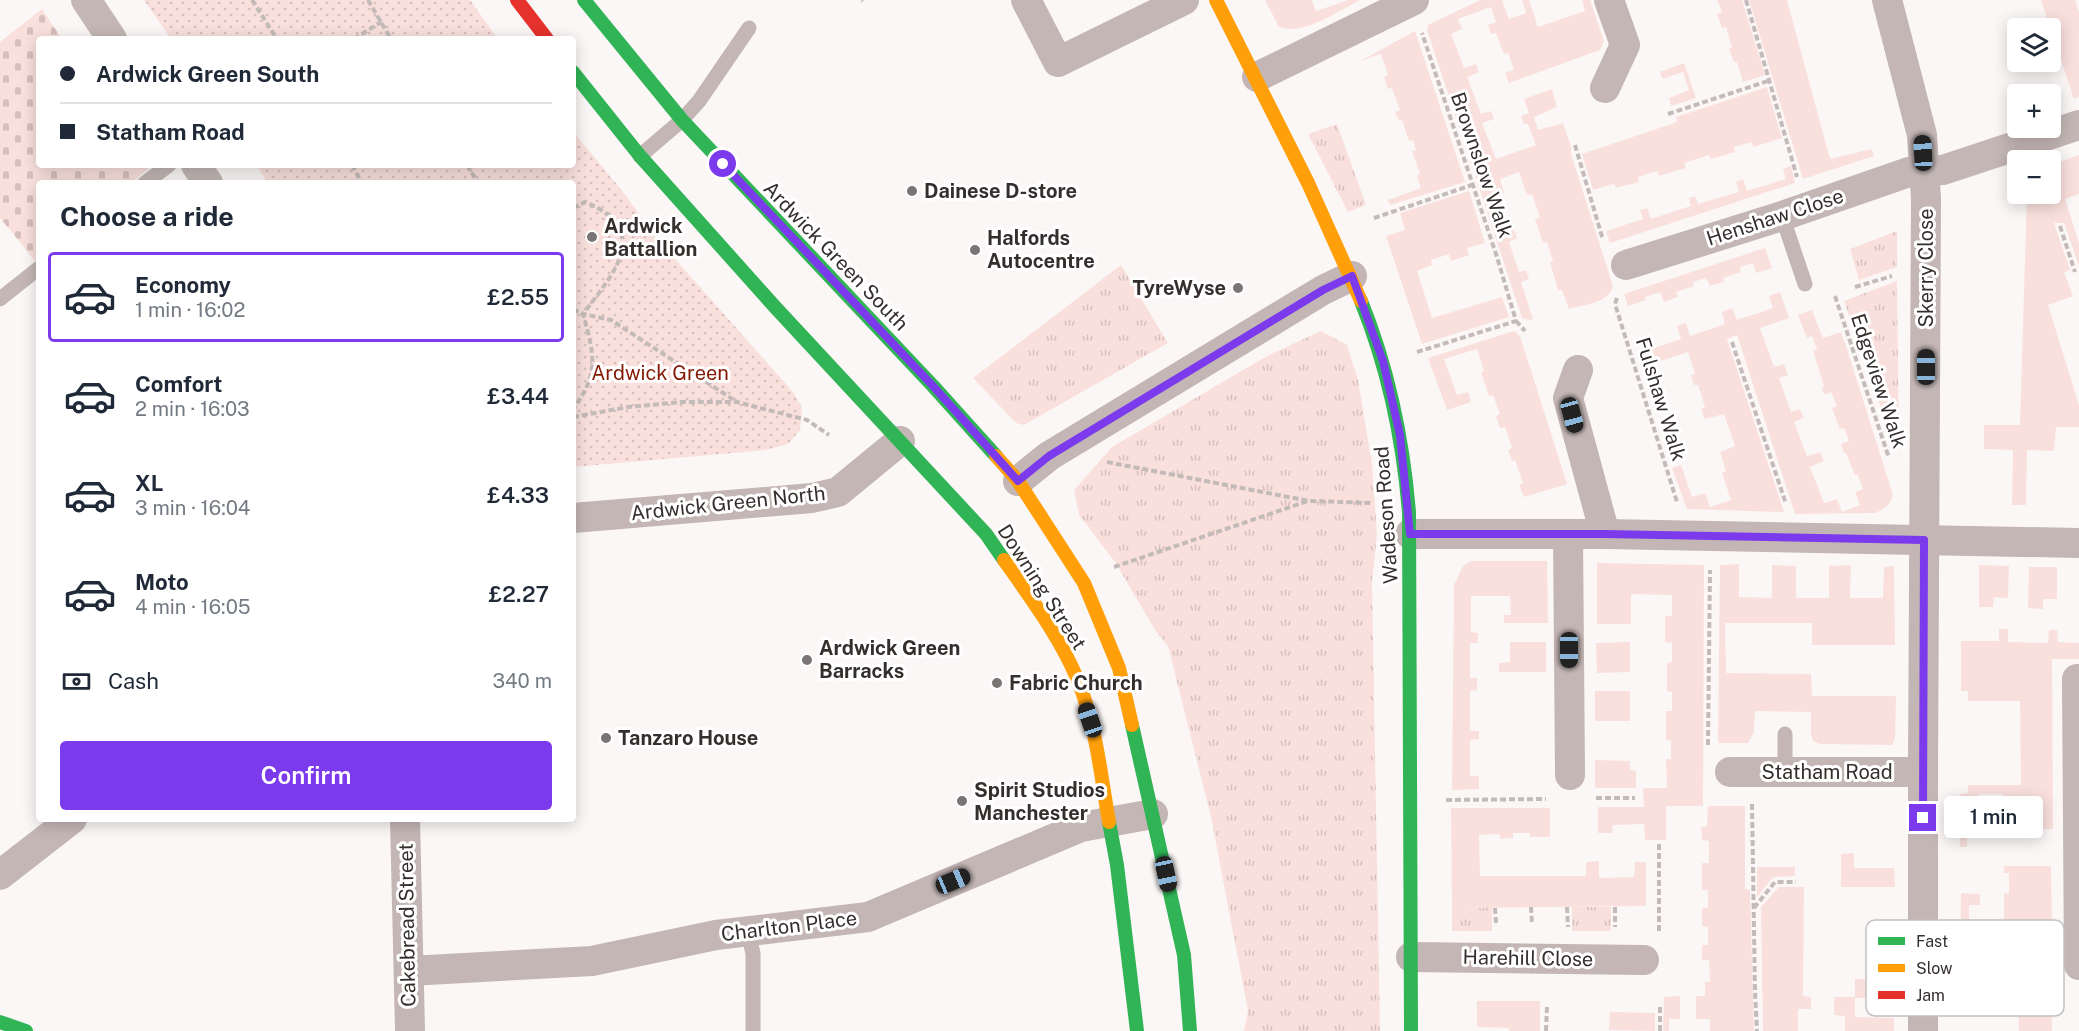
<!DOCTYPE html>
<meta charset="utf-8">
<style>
body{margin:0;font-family:"Public Sans",sans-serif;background:#f2f2f3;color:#1f2937;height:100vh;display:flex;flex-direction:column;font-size:22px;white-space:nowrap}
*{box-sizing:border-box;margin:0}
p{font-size:20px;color:#747a83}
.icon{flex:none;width:33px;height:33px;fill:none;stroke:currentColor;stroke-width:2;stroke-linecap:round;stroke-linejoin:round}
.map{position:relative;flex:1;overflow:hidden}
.side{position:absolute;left:36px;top:180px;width:540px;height:642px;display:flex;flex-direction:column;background:#fff;border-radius:6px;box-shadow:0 3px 15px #0003}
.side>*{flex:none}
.banner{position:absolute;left:36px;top:36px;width:540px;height:132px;border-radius:6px;box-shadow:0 3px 15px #0003;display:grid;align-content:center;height:132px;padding:0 24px;background:#fff}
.fabs{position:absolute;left:2007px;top:18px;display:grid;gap:12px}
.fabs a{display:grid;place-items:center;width:54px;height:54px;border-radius:6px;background:#fff;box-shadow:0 3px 15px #0003;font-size:30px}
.end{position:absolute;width:27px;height:27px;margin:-14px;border:8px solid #7c3aed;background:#fff;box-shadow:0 0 0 3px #fff}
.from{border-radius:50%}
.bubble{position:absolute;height:42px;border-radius:6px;background:#fff;box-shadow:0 3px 15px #0003;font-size:20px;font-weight:600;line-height:42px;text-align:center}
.car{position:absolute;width:18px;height:36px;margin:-18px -9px;border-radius:8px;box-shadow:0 0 4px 2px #0007;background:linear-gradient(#222 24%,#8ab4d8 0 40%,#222 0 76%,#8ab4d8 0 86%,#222 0)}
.banner b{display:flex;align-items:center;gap:21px;height:57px;font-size:22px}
.banner b+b{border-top:2px solid #e0e1e3}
.banner i{width:15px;height:15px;background:#1f2937}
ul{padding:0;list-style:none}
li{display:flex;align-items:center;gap:18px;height:90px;margin:0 12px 9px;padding:0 12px;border:3px solid transparent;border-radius:6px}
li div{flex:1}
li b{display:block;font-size:22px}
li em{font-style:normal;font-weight:600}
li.active{border-color:#7c3aed}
li>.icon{width:54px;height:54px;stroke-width:1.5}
h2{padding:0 24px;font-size:27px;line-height:72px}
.pay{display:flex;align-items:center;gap:15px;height:66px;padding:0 24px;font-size:22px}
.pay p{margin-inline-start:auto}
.action{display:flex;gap:12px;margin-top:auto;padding:12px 24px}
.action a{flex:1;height:69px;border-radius:6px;background:#7c3aed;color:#fff;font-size:24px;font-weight:600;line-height:69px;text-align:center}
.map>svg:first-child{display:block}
.grass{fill:url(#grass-tufts)}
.cemetery{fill:url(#cemetery-stones)}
.park{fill:url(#park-dots)}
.garden{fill:#f9e0dc}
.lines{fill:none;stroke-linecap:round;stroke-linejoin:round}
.path{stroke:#c3bbb9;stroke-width:4;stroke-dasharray:6 3;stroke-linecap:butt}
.lane{stroke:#c3b6b5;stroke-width:15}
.street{stroke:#c3b6b5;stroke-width:30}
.fast{stroke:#30b455;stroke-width:14}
.slow{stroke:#ff9f0a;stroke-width:14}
.jam{stroke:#e5322d;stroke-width:14}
.route{stroke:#7c3aed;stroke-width:8}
.poi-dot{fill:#7a7474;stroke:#fff;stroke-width:2}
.labels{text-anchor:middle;stroke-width:6;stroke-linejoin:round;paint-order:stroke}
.street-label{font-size:20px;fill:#342e2d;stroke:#fff}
.poi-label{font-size:20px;font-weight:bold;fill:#342e2d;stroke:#fff;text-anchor:start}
.park-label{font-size:20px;fill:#841904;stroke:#fff}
.key{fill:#fff;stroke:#c2c0c0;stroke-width:1.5}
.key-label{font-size:16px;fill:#342e2d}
</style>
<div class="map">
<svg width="2079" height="1031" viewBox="0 0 2079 1031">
<defs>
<pattern id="grass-tufts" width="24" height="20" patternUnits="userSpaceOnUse" patternTransform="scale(1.5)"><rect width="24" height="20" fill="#f9e0dc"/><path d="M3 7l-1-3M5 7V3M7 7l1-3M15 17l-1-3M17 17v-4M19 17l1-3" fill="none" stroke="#d6c0bd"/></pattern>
<pattern id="cemetery-stones" width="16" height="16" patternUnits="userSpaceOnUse" patternTransform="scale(1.5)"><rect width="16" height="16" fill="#f9e0dc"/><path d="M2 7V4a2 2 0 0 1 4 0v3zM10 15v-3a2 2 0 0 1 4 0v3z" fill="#d6c0bd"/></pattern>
<pattern id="park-dots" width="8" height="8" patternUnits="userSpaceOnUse" patternTransform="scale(1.5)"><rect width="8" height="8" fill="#f9e0dc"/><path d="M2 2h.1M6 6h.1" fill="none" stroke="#d6c0bd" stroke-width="1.8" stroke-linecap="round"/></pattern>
</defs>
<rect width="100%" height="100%" fill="#fcf7f7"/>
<g class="grass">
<polygon points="1337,124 1366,205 1348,212 1308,134"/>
<polygon points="1897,231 1897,267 1859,280 1850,249"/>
<polygon points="1121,265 1168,343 1024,425 1016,423 973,378"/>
<polygon points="1897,281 1899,448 1895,449 1844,301"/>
<polygon points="1321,331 1347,345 1358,380 1372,464 1377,534 1372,582 1380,1031 1244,1031 1248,1011 1211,817 1168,646 1155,630 1115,562 1079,515 1074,490 1112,447 1267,356"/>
<polygon points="1492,907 1492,931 1452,931 1452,908"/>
<rect x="1572" y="907" width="39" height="24"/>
</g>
<polygon class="cemetery" points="42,9 62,39 39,39 39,165 147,165 149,168 131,183 39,183 39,257 35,261 0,218 0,42"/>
<g class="park">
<polygon points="144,0 470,0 498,39 171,39"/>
<polygon points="573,131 627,197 652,233 793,392 802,408 800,430 788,444 766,450 573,467 573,183 268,183 256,165 573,165"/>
</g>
<g class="garden">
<path d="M1265,0H1312L1316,11L1349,0H1360C1338,11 1304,36 1279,27Z"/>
<path d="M1480,0H1502L1509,19L1526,13L1522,0H1529L1538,27L1585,11L1582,0H1590L1604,41L1600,50L1509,83L1505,73L1514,70L1508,53L1504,54L1496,33L1491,34L1488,25L1496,22L1491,7L1458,19L1462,29L1451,34L1464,68L1476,64L1479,72L1467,77L1481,114L1491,111L1494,119L1482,123L1496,159L1536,145L1528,124H1524L1521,116L1529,113L1524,99L1552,89L1557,107L1534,117L1538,130L1563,123L1571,146V154L1613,286C1609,303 1583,305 1569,309L1562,290H1558L1550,262L1553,261L1547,242L1543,243L1535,219L1540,217L1532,194L1527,195L1519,172L1500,179L1504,193L1495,196L1505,228L1513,226L1517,238L1509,242L1519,272L1526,270L1529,279L1521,282L1533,319L1530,320L1522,318L1427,30L1428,25Z"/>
<polygon points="1717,0 1742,0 1765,75 1743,82 1737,62 1734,62 1729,49 1732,47 1726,27 1722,28 1717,14 1722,12"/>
<polygon points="1749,0 1787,0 1830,159 1871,149 1874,156 1803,179"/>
<polygon points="2041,0 2075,0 2079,12 2079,97 2074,99"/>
<polygon points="1415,31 1465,182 1390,205 1388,200 1421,188 1417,176 1420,174 1412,151 1416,150 1413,140 1409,141 1402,120 1399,121 1395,112 1400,110 1392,88 1388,89 1384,77 1388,75 1381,54 1360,61"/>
<polygon points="1684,63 1696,98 1671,106 1669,98 1689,90 1683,72 1662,79 1660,72"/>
<polygon points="1767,87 1782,138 1753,147 1752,142 1734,147 1735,152 1711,159 1709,155 1684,163 1686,168 1659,176 1657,171 1638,177 1639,182 1616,188 1614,184 1593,190 1582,154 1677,122 1676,117"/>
<polygon points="2079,155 2079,194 2065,199 2079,243 2079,266 2064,223 2054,223 2070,270 2064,272 2073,296 2048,305 2079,405 2079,427 2056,427 2054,451 2027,450 2026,505 2012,505 2013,450 1984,449 1984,425 2020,425 2027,194 2050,194 2051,165"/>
<polygon points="1791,166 1795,183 1610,243 1606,231 1643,219 1640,210 1647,208 1651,219 1691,206 1689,198 1695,196 1698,204 1739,192 1736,182 1743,179 1747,191 1786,179 1783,169"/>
<polygon points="1469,191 1485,243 1467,248 1469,255 1451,261 1449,254 1431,260 1432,265 1417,271 1432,318 1502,297 1509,317 1422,344 1386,236 1405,230 1400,213"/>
<polygon points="1765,248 1772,268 1756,273 1753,263 1740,267 1741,272 1723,278 1724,282 1710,286 1706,278 1693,282 1694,286 1676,292 1678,297 1664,302 1660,292 1645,297 1646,300 1628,306 1624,294"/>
<path d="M1780,292L1789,318L1760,328L1774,367L1784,364L1788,375L1779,378L1791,412L1800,409L1804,418L1794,422L1807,456L1820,452L1824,461L1810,467L1824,503L1837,499L1842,512L1860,505L1855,492L1863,489L1858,475H1855L1846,453H1844L1841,444L1849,441L1844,428L1840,429L1832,408L1837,406L1831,392L1824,395L1822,388L1824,386L1813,351L1817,349L1812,336L1807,338L1798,315L1812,310L1823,338L1841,332L1848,352L1893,495C1890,505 1885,509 1875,513L1795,514L1737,335L1727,339L1784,512L1687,509L1672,468L1681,465L1692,497L1705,493L1710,507L1731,500L1722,473L1726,471L1720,452L1735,446L1724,414L1705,419L1701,409L1705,407L1698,385H1694L1691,375L1695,374L1688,352L1648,365L1643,352L1681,339L1677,326L1686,323L1690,336L1725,324L1722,312L1732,308L1737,320L1773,308L1769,296Z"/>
<polygon points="1514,331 1520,336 1567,484 1524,497 1519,485 1523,483 1515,460 1512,461 1508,450 1512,448 1505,427 1500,428 1496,416 1500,414 1493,395 1489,396 1481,372 1484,371 1477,349 1444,359 1457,395 1468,392 1471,402 1447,410 1428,358"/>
<polygon points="1471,561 1547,561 1548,623 1504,623 1504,615 1511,615 1510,596 1471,596 1471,632 1478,633 1478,643 1470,643 1470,678 1477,678 1477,690 1470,691 1470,731 1479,731 1479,739 1470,740 1470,776 1479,776 1479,789 1452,790 1454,585 1463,566"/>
<polygon points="1597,563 1704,565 1703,806 1666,806 1666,840 1645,840 1644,824 1613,825 1612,833 1598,833 1598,807 1644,807 1643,788 1667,788 1666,759 1671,759 1671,740 1666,740 1666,711 1672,711 1672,692 1667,691 1667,663 1672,662 1672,643 1665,642 1665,616 1672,616 1672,595 1631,594 1631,624 1597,624"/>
<polygon points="1739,564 1739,597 1772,598 1772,565 1796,566 1796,598 1829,598 1829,566 1851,565 1850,598 1883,598 1884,567 1894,566 1895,645 1812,645 1812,623 1725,623 1726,673 1811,674 1812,696 1896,696 1895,739 1892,745 1820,744 1813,741 1811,734 1811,712 1755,711 1754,732 1748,743 1718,743 1720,565"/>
<polygon points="1979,565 2009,566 2008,598 1994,597 1993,607 1979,607"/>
<polygon points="2029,567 2057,567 2057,599 2043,599 2043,609 2028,608"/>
<polygon points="1999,629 2008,629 2008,642 2048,643 2049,630 2057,630 2058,642 2079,643 2079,659 2052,659 2053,829 2010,830 2010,827 2003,827 2003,794 1979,794 1979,806 1967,807 1967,847 1960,847 1960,794 1968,793 1968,785 2021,785 2020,701 1968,701 1968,691 1961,691 1961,641 1999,641"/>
<polygon points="1510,642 1546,642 1546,672 1499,672 1499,663 1510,662"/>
<polygon points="1630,642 1630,672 1597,673 1596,643"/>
<rect x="1595" y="691" width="35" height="30"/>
<polygon points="1595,760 1630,761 1630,770 1636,771 1636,788 1595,788"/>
<polygon points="1708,806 1745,806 1745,889 1750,890 1754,1031 1710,1031 1710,1019 1696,1019 1696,996 1705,996 1705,982 1710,982 1709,960 1702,960 1702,945 1708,945 1708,927 1702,926 1702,908 1708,908 1708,890 1702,890 1702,863 1709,863 1709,841 1702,840 1701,827 1707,827"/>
<polygon points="1451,808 1550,808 1550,837 1530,837 1530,833 1513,833 1513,838 1500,839 1500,834 1479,835 1480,876 1586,876 1586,862 1599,861 1599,878 1634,877 1635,862 1646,862 1646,906 1452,908"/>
<polygon points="1854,853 1854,868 1894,868 1895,887 1841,887 1841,854"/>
<polygon points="2004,866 2051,866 2052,925 2009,925 2009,920 2004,920 2004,893 2009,894 2009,873 2004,873"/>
<polygon points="1757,867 1795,867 1795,876 1773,877 1757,897"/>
<polygon points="1779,887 1804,887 1803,996 1811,997 1811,1009 1798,1009 1798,1031 1763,1031 1761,907"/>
<polygon points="1961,893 1980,894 1980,905 1969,905 1969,943 1979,943 1979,954 1968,955 1968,993 2010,993 2010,971 2003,972 2003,943 2051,942 2052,961 2017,962 2018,977 2051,978 2052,1031 2019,1031 2018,1000 1969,1000 1968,994 1960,994"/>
<polygon points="1855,979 1896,980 1896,998 1855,998 1855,1017 1894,1018 1894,1031 1845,1031 1845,1016 1834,1015 1834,997 1855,997"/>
<polygon points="1680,996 1680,1019 1669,1019 1669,1031 1663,1031 1664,997"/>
<polygon points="1477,1001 1540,1001 1540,1031 1509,1031 1509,1028 1477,1027"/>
<polygon points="1610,1012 1655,1013 1655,1031 1609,1030"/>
</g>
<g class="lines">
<g class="path">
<polyline points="252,0 277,39"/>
<polyline points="368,0 391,39"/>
<polyline points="862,0 863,1"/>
<polyline points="1746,0 1797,177"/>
<polyline points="354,39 381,22"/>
<polyline points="1668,114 1768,81"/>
<polyline points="1575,145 1603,240"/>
<polyline points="352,165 362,183"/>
<polyline points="467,165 478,183"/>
<path d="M573,208L585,202C654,230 613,274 583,314L611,320L737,402"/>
<polyline points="1374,218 1472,185"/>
<polyline points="2060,226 2075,272"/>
<polyline points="1855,287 1892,276"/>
<polyline points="1835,296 1889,458"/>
<polyline points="1617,298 1615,304 1677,502"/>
<path d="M573,309L583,314C594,353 600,374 573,409"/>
<polyline points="1516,321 1525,331"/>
<polyline points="1732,342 1786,504"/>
<polyline points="1417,352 1516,321 1497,257 1422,33"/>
<polyline points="573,417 628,407 682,402 737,402 807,420 829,435"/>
<polyline points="1107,462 1309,501 1372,503"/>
<polyline points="1114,567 1308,501"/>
<polyline points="1708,745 1710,570"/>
<polyline points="1596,798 1635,798"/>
<polyline points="1446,800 1546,799"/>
<polyline points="1752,804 1755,992 1757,1031"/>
<polyline points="1531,907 1532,924"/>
<polyline points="1567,907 1568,927"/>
<polyline points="1615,907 1615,927"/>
<polyline points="1495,908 1496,923"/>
<polyline points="1754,908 1775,882 1796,882"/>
<polyline points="1659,931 1659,842"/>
<polyline points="1546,1031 1547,1006"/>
<polyline points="1660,1031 1660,1006"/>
</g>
<g class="lane">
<polyline points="640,156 682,120 699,101 749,28"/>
<polyline points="145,183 169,165"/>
<polyline points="1782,216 1805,284"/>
<polyline points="0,299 39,268"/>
<polyline points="1785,772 1785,734"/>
<polyline points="747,930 753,953 753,1031"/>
</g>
<g class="street">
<polyline points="86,0 112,39"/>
<polyline points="1026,0 1058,62 1184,0"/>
<polyline points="1887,0 1922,135 1926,199 1923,772 1923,1031"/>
<polyline points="1257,77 1414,0"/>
<polyline points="1605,88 1625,45 1609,0"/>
<polyline points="196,165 208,183"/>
<polyline points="1626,265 1782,216 1909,172 1943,170 2079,125"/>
<polyline points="1578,370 1568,398 1605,534"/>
<polyline points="1018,481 1049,456 1323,290 1352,276"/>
<polyline points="573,518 812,498 838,492 900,441"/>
<polyline points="1410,534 1605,534 2079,543"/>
<polyline points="1568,534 1570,775"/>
<polyline points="2077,679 2079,965"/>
<polyline points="1730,772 1923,772"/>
<polyline points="405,819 410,1031"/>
<polyline points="0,875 72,819"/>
<polyline points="1411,957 1644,960"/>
<polyline points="409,971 592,961 716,935 868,917 1081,827 1153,814"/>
</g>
<g class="fast">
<polyline points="584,0 682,120 933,386 996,456"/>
<polyline points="573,72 640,156 775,307 986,534 1004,560"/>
<path d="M1361,301C1389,370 1403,439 1409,512L1411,1031"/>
<polyline points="1132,725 1184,955 1190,1031"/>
<polyline points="1109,822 1117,865 1137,1031"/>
<polyline points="0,1022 26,1031"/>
</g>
<g class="slow">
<polyline points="1216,0 1308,183 1361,301"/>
<polyline points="996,456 1018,481 1084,583 1119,668 1132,725"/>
<path d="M1004,560C1028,594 1053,628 1071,665C1095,713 1100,771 1109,822"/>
</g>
<polyline class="jam" points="517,0 547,39"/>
</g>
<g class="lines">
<polyline class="route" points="723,164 933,386 1018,481 1049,456 1323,290 1352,276 1383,361 1400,435 1410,534 1605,534 1924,540 1923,818"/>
</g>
<g class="poi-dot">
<circle cx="912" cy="191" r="6"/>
<circle cx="592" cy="237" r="6"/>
<circle cx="975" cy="250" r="6"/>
<circle cx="1238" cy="288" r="6"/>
<circle cx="807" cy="660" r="6"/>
<circle cx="997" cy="683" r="6"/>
<circle cx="606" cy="738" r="6"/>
<circle cx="962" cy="801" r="6"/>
</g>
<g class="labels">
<g class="street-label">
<text transform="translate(1482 165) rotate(71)" y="7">Brownslow Walk</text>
<text transform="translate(1775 217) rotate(-18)" y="7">Henshaw Close</text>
<text transform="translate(836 256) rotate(46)" y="7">Ardwick Green South</text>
<text transform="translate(1926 268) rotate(-90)" y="7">Skerry Close</text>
<text transform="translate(1879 381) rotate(72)" y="7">Edgeview Walk</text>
<text transform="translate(1661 399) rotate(73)" y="7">Fulshaw Walk</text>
<text transform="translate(728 503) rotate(-6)" y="7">Ardwick Green North</text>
<text transform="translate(1386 515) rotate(-94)" y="7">Wadeson Road</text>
<text transform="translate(1042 587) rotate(57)" y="7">Downing Street</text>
<text x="1827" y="779">Statham Road</text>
<text transform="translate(407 925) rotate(-91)" y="7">Cakebread Street</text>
<text transform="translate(789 926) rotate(-7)" y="7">Charlton Place</text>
<text transform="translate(1528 958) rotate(1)" y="7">Harehill Close</text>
</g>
<g class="poi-label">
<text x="924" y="198">Dainese D-store</text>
<text x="604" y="233">Ardwick<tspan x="604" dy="23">Battallion</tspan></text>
<text x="987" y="245">Halfords<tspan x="987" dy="23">Autocentre</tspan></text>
<text x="1226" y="295" text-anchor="end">TyreWyse</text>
<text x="819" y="655">Ardwick Green<tspan x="819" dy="23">Barracks</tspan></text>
<text x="1009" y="690">Fabric Church</text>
<text x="618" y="745">Tanzaro House</text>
<text x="974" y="797">Spirit Studios<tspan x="974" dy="23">Manchester</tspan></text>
</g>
<g class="park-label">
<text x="660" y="380">Ardwick Green</text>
</g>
</g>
<rect x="1866" y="920" width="198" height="96" rx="9" class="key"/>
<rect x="1878" y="937" width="27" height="8" fill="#30b455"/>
<rect x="1878" y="964" width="27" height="8" fill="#ff9f0a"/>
<rect x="1878" y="991" width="27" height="8" fill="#e5322d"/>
<g class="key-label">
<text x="1916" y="947">Fast</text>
<text x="1916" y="974">Slow</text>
<text x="1916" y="1001">Jam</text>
</g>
</svg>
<div class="fabs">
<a><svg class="icon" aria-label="layers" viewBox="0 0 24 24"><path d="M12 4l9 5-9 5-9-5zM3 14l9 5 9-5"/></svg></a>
<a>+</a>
<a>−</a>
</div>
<i class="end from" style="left:723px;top:164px"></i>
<i class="end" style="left:1923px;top:818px"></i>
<div class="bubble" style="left:1944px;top:796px;width:99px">1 min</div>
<i class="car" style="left:1923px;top:153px;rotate:357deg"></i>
<i class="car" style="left:1926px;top:367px;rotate:0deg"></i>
<i class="car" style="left:1572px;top:415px;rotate:165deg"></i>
<i class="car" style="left:1569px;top:650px;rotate:180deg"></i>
<i class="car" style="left:1090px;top:720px;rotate:341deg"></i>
<i class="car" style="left:1166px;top:874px;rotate:168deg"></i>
<i class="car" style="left:953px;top:881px;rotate:67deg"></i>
<div class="banner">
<b><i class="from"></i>Ardwick Green South</b>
<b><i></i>Statham Road</b>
</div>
<section class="side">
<h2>Choose a ride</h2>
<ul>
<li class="active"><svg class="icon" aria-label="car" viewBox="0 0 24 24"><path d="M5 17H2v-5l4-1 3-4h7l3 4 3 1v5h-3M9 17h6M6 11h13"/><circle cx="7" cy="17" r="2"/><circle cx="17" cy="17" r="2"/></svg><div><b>Economy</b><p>1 min · 16:02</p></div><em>£2.55</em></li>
<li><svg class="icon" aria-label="car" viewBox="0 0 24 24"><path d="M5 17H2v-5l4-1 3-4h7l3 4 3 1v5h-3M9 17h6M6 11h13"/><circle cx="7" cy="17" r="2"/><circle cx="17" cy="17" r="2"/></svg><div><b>Comfort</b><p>2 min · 16:03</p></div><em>£3.44</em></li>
<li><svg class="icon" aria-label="car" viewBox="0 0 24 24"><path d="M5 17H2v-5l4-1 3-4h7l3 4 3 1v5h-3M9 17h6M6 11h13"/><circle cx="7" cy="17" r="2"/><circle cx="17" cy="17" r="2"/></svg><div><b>XL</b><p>3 min · 16:04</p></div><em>£4.33</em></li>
<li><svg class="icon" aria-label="car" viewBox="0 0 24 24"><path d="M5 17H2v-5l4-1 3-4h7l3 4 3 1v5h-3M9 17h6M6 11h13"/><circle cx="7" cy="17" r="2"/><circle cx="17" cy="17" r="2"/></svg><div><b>Moto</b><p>4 min · 16:05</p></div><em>£2.27</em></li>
</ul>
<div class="pay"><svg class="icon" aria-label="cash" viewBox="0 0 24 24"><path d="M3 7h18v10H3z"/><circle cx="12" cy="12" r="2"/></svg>Cash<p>340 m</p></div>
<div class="action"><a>Confirm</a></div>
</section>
</div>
